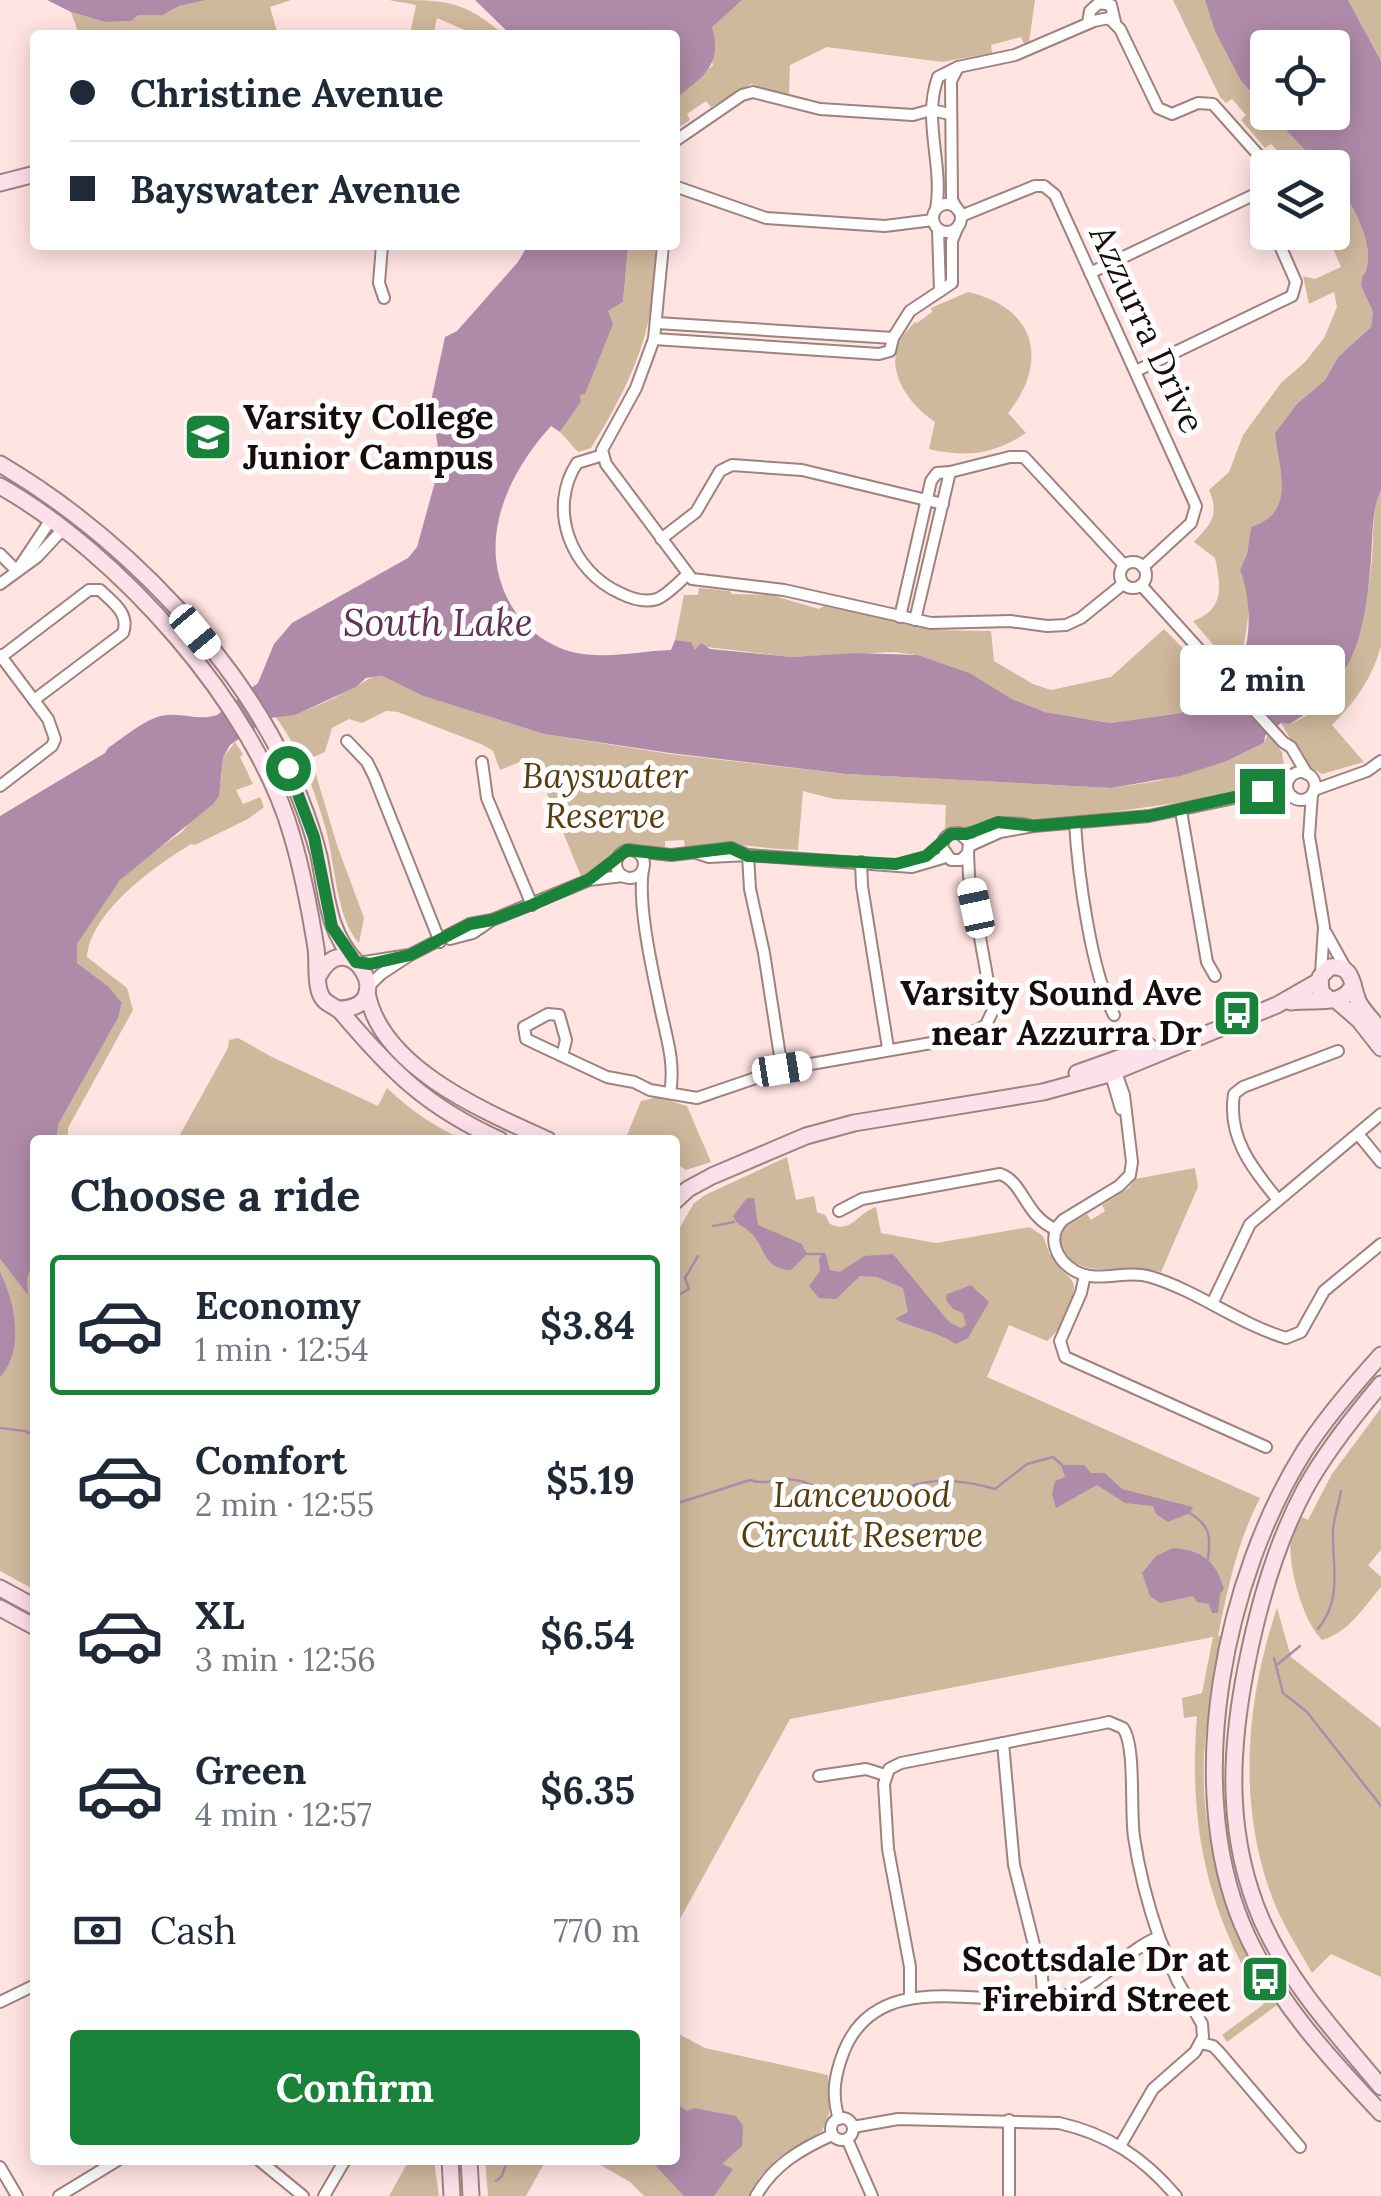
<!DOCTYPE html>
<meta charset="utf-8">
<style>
body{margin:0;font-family:Lora,serif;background:#f2f2f3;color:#1f2937;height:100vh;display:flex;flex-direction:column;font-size:38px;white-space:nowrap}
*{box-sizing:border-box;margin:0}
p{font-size:32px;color:#747a83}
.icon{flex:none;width:55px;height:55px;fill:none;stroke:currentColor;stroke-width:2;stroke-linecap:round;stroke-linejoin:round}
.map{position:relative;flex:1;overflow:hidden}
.drawer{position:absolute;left:30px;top:1135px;width:650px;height:1030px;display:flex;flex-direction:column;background:#fff;border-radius:10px;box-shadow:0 5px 25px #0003}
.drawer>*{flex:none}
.banner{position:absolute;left:30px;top:30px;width:650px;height:220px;border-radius:10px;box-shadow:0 5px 25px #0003;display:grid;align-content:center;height:220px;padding:0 40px;background:#fff}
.fabs{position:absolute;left:1250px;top:30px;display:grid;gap:20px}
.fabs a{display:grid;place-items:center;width:100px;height:100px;border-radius:10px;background:#fff;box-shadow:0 5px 25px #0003;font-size:50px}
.end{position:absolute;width:45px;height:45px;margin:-22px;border:12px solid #188339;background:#fff;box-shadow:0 0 0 5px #fff}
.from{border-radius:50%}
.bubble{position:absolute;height:70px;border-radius:10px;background:#fff;box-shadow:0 5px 25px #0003;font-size:32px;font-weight:700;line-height:70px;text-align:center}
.car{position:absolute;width:30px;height:60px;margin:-30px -15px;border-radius:12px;box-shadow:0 0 8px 2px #0007;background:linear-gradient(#fff 24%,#345 0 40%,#fff 0 76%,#345 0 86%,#fff 0)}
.banner b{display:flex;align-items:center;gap:35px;height:95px;font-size:38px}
.banner b+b{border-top:2px solid #e0e1e3}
.banner i{width:25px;height:25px;background:#1f2937}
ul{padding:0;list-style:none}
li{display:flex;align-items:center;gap:30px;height:140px;margin:0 20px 15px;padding:0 20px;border:5px solid transparent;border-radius:10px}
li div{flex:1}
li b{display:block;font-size:38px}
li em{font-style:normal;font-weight:700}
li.active{border-color:#188339}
li>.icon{width:90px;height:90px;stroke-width:1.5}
h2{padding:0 40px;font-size:45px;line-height:120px}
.pay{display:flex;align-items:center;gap:25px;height:110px;padding:0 40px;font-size:38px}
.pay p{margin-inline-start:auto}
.button{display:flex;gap:20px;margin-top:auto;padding:20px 40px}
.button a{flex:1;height:115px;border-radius:10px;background:#188339;color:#fff;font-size:40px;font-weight:700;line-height:115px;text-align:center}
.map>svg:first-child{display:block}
.green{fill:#cfb99d}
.water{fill:#b08ba9}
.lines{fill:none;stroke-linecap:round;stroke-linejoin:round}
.stream{stroke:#b08ba9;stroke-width:2.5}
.street-casing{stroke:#9f827f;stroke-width:14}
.secondary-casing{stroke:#9f827f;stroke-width:19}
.street{stroke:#fff;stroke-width:10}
.secondary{stroke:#fde0ea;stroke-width:15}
.route{stroke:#188339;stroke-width:12}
.labels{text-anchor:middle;stroke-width:10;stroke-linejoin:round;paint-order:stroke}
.street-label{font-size:35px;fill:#180d0d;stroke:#fff}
.poi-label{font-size:35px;font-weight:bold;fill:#180d0d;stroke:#fff;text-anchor:end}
.park-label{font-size:35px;font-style:italic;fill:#593c0e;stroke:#fff}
.water-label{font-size:38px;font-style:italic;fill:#61315a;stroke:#fff}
</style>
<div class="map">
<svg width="1381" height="2196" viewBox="0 0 1381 2196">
<rect width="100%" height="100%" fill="#ffe4e2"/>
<g class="green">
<polygon points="206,0 291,0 270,7 278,35 79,35 71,12 105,22 131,21 138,15 163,15 179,6"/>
<path d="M389,0C447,0 463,0 504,35H476L437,18L433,35H410L416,5Z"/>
<polygon points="742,0 1035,0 1029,42 1024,44 1021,37 991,45 992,53 942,62 827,47 790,65 789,94 751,84 711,107 706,101 687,114 690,120 675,130 675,99 713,65 703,29"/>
<polygon points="1173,0 1205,0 1241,81 1321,167 1281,167 1278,163 1283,157 1271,144 1265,148 1241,120 1246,115 1232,99 1226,103 1220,97"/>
<polygon points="1348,0 1381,0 1381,61"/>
<path d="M1333,178C1351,201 1381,251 1362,277L1361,286L1373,312L1371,327L1338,357L1325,380L1298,403L1280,506L1264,523L1251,527L1247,554L1240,570C1257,607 1243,638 1239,675L1193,621C1225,609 1221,586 1215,558L1194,542C1211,524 1220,515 1209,490L1229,472L1243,435L1281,383L1305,362L1324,338L1337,307L1334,292L1309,304L1303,276L1315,279L1341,267L1326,233L1332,232Z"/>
<path d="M622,245H655C658,326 632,382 591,448L578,452L560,432L581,402L580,395L608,311L623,302L628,249Z"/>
<path d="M968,292C1035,307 1050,361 1008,413L1026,433C994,454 967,458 929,449L935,422C911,406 884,373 900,341C903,334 910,328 915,322L917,323L932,312L931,308Z"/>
<path d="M1381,490V646C1372,678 1356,701 1332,725L1364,762L1322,774L1307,766L1281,723L1291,724C1302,718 1314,712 1323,703C1358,668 1366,606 1372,559C1374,536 1371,512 1381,490Z"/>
<polygon points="699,588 730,591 732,594 771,595 819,609 824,606 934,630 991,631 994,661 1033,684 1051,690 1111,677 1164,629 1223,689 1215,690 1181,713 1110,723 1045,712 1012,699 970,673 918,655 893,652 792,657 707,647 694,650 691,642 675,640 684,595 698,595"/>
<path d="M382,676L423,696L544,734L670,754L846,774L1111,788L1158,781L1227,761L1264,743L1268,734L1282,752L1285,772L1277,782L1204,799L1105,813L1032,819L1004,817L970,829L945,828L946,805L834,799L803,791L798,850C758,849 725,839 685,848L684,840L665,841V848L624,845L600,867L581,876L532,757L500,770L493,751L481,744L398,712L386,711L362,723L349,719L332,728L325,752L311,758L337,845L364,918L359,943C335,918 335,857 324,823C313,786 298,747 275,716C302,715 329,701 353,688C367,681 365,678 382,676Z"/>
<path d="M235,742L243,754L240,757L253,784L236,790L243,804L260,797L264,807L248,819L195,845L191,844C155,866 91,911 87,957L127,988L133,1010L68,1128V1140H57L58,1125L118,1018L122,1004L108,986L77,963V944L102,904L120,880L144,858L182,832L221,782L223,758Z"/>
<path d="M238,1038L272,1057L378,1106L387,1088C410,1110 435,1127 464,1140H177L228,1048L229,1040Z"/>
<polygon points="658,1097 687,1106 711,1162 686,1170 675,1163 675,1140 625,1140 641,1101"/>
<path d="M787,1157L796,1200L814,1196L817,1212L825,1215L830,1224C852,1234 857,1213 876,1207L881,1233L936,1243L1030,1227L1043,1236L1050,1255L1053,1253L1063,1266L1061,1270C1068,1275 1075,1281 1074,1290C1073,1305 1059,1333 1047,1341L1009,1325L987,1377L1260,1498C1237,1543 1228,1587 1218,1636H1224C1216,1676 1206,1716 1204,1757C1200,1847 1231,1930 1277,2005L1227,2042L1222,2035L1264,2004C1207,1911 1188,1826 1197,1716L1184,1718L1182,1698L1202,1693L1213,1637L790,1719L675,1928V1236L694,1203L705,1195Z"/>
<path d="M1195,1168L1198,1187L1161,1272C1128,1262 1069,1286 1060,1239L1065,1227L1087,1214L1091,1220L1105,1211L1102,1205L1129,1188L1135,1179Z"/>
<polygon points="35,1255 35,1590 0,1571 0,1259 27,1293 27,1279"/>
<path d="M1381,1408V1550L1368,1565L1381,1577V1587C1364,1607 1348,1633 1322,1640C1303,1622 1287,1564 1291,1540C1293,1533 1299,1524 1302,1517L1308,1520L1332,1474Z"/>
<path d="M1277,1608L1291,1657L1381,1728V1977L1331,1954L1312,1973C1298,1948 1282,1924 1272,1897C1237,1804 1246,1700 1277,1608Z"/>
<polygon points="675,2032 705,2048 828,2075 829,2114 822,2131 778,2158 759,2178 749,2196 644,2196 630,2182 592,2160 675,2160"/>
<polygon points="409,2160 434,2160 439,2196 389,2196"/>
<polygon points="485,2160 546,2160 526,2196 488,2196"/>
</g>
<g class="water">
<polygon points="47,0 206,0 179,6 163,15 138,15 131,21 105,22 71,12"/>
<path d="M475,0H742L712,27C723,66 703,76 675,99V35H511Z"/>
<path d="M1205,0H1348L1381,61V490C1371,512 1373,536 1371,559C1365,631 1356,685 1290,724L1281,723L1265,736L1264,743L1227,761L1180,776L1111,788L846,774L670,753L544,734L423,696L382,676L366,678L356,687L295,715L270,718L230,745L223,758L219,796L213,804L120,880L77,944V963L108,986L122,1003L118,1018L58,1125L57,1140H35V1255L27,1279L28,1295L0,1259V816L105,753L108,748C125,737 146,717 167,715C184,713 200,721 217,715L258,683L274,644L292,623L408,558L417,547L435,482L438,448L431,401L445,337L457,331L518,262L528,245H622L628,248L623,302L608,311L613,324L585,394L580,395L581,402L560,432L551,426C504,478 473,550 516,613C529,632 550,646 572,652C605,660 638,651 671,650L675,640L691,642L695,650L701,643L710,649L792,657L856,653L918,655L970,673L1012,699L1045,712L1110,723L1181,713L1215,690L1223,689L1239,675L1237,665C1254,646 1250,593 1240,570L1247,554L1251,527C1297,513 1279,469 1275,433L1298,403L1325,380L1338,357L1371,327L1373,312L1361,286L1362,277C1381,252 1351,200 1333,178L1332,168L1321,167L1270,113L1332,112V48H1268L1267,109L1241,81L1215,31Z"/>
<path d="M747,1198H754L758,1225L802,1244L807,1254L791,1270C763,1269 766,1248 751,1233C743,1225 738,1227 733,1216Z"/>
<path d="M825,1252L830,1270L840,1272L864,1256L893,1254L949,1322L961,1328L966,1325L963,1313L953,1309L946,1300L947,1294L971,1285L989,1302L968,1338L956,1344C936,1331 916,1329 895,1319L908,1312L903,1288L877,1277L860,1276L836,1299L819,1298L809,1286L820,1271L819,1259Z"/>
<path d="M0,1272C15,1302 25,1350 0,1377Z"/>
<polygon points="1061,1465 1084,1465 1091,1473 1105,1473 1122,1489 1193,1507 1190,1513 1168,1522 1156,1514 1153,1506 1125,1503 1097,1485 1056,1508 1052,1494 1055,1481 1065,1477"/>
<path d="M1173,1548C1202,1550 1216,1561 1224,1589L1220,1594L1218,1613H1212L1209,1604L1197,1602L1193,1596L1160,1603L1150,1596L1142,1573L1156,1556Z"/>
<polygon points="675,2103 687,2111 694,2108 736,2116 743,2126 742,2146 722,2164 733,2169 714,2196 684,2196 655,2165 647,2160 675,2160"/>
</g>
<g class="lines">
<g class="stream">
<polyline points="713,1226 734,1222"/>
<polyline points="807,1254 823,1254"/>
<polyline points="675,1297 689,1289 685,1278 698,1256"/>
<polyline points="0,1428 25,1431 35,1435"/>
<path d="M675,1504L750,1480C766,1486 780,1477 796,1480C827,1485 834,1510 868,1507C887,1505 893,1494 910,1487C933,1476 972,1482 995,1489L1027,1464L1053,1457L1064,1467"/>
<path d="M1188,1512C1210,1525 1211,1535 1208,1559"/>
<path d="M1318,1629C1343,1598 1332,1567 1333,1530C1334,1517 1339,1504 1341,1491"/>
<polyline points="1274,1658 1283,1693 1307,1712 1381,1806"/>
<polyline points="1278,1664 1300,1646"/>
<polyline points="496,2181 502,2176 507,2160"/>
</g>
<g class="street-casing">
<g id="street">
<polyline points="1088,23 1090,11 1099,3 1111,5 1115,22"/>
<polyline points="958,67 1015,55 1094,21 1109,18 1120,29 1158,108 1172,114 1198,103 1213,104 1270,168"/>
<polyline points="675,141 742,95 753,92 820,109 913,115 931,110 950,114"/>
<polyline points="677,187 766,218 885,226 933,220"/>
<polyline points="1256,196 1268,219"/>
<circle cx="947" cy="218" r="14"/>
<path d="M936,209C944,165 922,121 938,77L958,67L951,81L952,200L957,209"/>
<polyline points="961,216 1035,186 1044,186 1055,195 1196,506 1191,523 1143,567"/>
<polyline points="938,230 940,291"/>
<polyline points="382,245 379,283 384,298"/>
<polyline points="663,245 654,339 636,388 602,450 606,464 692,579 784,590 931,623 1010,621 1047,626 1066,625 1081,618 1123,584"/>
<polyline points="1090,273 1268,188"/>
<polyline points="893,338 910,311 952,283 952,241 958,226"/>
<polyline points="654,339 879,354 890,351 893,338 657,323"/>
<polyline points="1136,371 1292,296 1296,282 1274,232"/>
<path d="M603,455L577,463C547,509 571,571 620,593C630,598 645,603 657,599C667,595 679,582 687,575"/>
<polyline points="950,472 1010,457 1024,457 1124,565"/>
<polyline points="661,539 696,512 720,471 732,465 802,470 943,504"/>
<polyline points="0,554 17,571"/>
<circle cx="1133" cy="575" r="13"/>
<polyline points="20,566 52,518"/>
<polyline points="0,584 37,557 64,528"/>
<polyline points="1141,585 1283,742 1291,747 1307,774"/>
<polyline points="900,617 931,481 937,473 950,472 915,620"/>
<polyline points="0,655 48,719 55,739 52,746 0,786"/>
<path d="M1,657L89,590H100C113,603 130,613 123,633L34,700"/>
<polyline points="347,741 367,762 374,776 440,942"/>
<polyline points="482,762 487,798 532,905"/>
<circle cx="1301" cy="786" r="14"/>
<polyline points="1314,790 1367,771 1381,761"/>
<polyline points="1312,794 1309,836 1324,927 1321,973"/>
<polyline points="1181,811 1207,962 1215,976"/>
<path d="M1075,823C1078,873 1091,972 1114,1015"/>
<path d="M959,833L969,842L968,853L961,860H951L942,847C943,841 943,838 950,834C955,832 960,834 965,834C993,831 993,819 1028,825"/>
<polyline points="969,846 1000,832 1034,826 1149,816 1258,793 1293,797"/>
<circle cx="630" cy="864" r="14"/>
<polyline points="635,851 671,855 731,848 747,855"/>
<polyline points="697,853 709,857 748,855 912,867 946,857"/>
<polyline points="748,855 750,889 764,953 782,1069"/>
<polyline points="861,862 862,886 888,1048"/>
<path d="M643,869C637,907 654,977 662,1016C668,1042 675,1066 670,1093"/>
<polyline points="1326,933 1346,969"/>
<polyline points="450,939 473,933 489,922"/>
<polyline points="358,963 409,955"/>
<polyline points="368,987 381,974 410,955 470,924 492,920 589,880 623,876"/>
<polyline points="562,1056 526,1039 524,1027 548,1014 559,1015 566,1040 562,1056 607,1077 634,1082 650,1090 697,1098 782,1069 943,1041 978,1030 986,1025 993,1010 969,876 968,853"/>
<path d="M1114,1067L1124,1095L1132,1162L1130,1175L1119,1186L1063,1220C1046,1237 1056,1260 1075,1271C1098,1284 1126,1269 1151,1277C1198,1291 1239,1324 1286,1338L1301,1332L1324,1291L1381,1244"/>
<polyline points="1109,1068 1121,1109"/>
<polyline points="1358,1134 1381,1162"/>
<path d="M1278,1200C1253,1169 1227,1138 1234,1094L1243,1087L1338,1051"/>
<path d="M839,1211L862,1199L1000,1174C1024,1182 1024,1215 1055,1229"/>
<polyline points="1085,1275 1081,1293 1060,1341 1065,1357 1266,1447"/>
<polyline points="1212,1304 1250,1224 1381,1114"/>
<polyline points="1003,1743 1014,1865 1042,1977 1043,1998"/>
<polyline points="819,1776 866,1769 885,1775"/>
<path d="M910,1998V1967L888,1849L884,1784L889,1769L901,1763L1100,1724L1109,1722L1123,1728C1136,1746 1130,1810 1134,1837C1139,1871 1148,1905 1159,1937"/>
<polyline points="0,2002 35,1985"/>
<polyline points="1201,2043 1213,2046 1219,2052 1300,2147"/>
<circle cx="842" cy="2129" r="11"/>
<path d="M839,2119C831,2094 835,2074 844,2051C880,1963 989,2011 1060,1997C1099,1989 1123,1951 1159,1937L1177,1980L1202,2024L1203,2037L1195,2052L1153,2089L1120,2146"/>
<path d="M853,2127L898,2119L1059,2123C1108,2134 1144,2158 1176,2196"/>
<polyline points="847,2139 872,2196"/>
<polyline points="259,2160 303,2196"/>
<polyline points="0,2167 17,2196"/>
<polyline points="59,2196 118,2160"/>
<polyline points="324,2196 345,2160"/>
<path d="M756,2196C773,2165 801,2149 832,2135"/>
<polyline points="1009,2196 1009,2120"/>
</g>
</g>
<g class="secondary-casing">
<g id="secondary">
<polyline points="0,183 35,174"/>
<path d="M0,464C122,536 249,664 300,798C308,818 314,836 319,856C327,895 327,931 356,962"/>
<path d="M0,486C118,553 255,705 292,836C303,873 310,911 316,948C318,962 315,981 320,993C324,1005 335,1005 342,1013C392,1072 427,1107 500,1140"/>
<path d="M319,975C348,921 401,1008 339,1009"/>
<path d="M367,992C380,1068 486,1112 548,1140"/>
<path d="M1329,999L1321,992L1320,977L1330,967C1355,965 1351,986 1359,1003C1365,1013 1374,1022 1381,1031"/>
<polyline points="1336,1000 1359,1020 1381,1048"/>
<path d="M1291,1002C1313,998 1345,1008 1353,984"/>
<polyline points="1077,1073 1150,1047"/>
<polyline points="675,1201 688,1189 712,1176 806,1136 854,1123 1043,1092 1109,1074 1277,1005 1319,981"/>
<path d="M1381,1355C1354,1385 1327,1416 1305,1450C1225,1577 1183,1781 1242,1924C1272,1996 1328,2057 1381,2113"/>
<path d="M1381,1384C1353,1417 1326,1451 1305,1489C1275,1545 1258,1606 1246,1668C1229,1755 1226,1838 1262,1921C1290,1984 1337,2034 1381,2087"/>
<polyline points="0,1588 35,1607"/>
<polyline points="0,1608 35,1627"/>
<polyline points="450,2160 452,2196"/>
<polyline points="469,2160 471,2196"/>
</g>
</g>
<use href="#street" class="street"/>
<use href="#secondary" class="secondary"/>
</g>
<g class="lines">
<polyline class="route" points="288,768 314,837 332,927 356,962 370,964 410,955 470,924 492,920 532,905 588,880 627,850 672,855 731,848 748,856 896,864 926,856 951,834 967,834 998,822 1034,826 1149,816 1262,791"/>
</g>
<defs>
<g id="school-square" transform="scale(2.5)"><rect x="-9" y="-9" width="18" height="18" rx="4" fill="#188339" stroke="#fff"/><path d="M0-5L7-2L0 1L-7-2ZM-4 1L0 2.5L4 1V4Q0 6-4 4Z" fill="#fff"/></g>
<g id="bus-square" transform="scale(2.5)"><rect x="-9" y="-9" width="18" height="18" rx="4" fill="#188339" stroke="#fff"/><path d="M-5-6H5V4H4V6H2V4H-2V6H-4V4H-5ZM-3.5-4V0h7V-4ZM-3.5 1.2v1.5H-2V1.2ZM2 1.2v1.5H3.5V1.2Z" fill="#fff"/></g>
</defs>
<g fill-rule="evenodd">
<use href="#school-square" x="208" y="437"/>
<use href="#bus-square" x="1237" y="1013"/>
<use href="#bus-square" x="1265" y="1979"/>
</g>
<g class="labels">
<g class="street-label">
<text transform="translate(1147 329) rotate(65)" y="12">Azzurra Drive</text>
</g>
<g class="poi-label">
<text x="243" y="429" text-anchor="start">Varsity College<tspan x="243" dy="40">Junior Campus</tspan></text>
<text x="1202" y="1005">Varsity Sound Ave<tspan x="1202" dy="40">near Azzurra Dr</tspan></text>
<text x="1230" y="1971">Scottsdale Dr at<tspan x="1230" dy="40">Firebird Street</tspan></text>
</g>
<g class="park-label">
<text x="605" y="788">Bayswater<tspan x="605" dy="40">Reserve</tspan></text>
<text x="862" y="1507">Lancewood<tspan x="862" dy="40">Circuit Reserve</tspan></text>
</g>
<g class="water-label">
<text x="438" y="636">South Lake</text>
</g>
</g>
</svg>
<div class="fabs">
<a><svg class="icon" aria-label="locate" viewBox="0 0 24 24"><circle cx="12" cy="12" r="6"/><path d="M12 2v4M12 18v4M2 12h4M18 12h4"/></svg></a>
<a><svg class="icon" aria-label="layers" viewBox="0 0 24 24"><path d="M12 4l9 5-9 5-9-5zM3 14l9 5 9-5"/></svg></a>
</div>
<i class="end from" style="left:288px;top:768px"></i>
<i class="end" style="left:1262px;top:791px"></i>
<div class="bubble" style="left:1180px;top:645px;width:165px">2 min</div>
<i class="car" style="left:195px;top:632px;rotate:140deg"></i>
<i class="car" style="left:976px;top:908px;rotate:348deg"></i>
<i class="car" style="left:782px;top:1069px;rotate:81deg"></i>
<div class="banner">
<b><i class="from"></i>Christine Avenue</b>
<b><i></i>Bayswater Avenue</b>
</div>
<section class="drawer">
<h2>Choose a ride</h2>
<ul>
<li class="active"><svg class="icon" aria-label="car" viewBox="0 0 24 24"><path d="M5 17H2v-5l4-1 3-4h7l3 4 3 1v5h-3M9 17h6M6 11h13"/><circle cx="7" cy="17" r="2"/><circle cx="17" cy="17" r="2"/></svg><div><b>Economy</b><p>1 min · 12:54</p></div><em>$3.84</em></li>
<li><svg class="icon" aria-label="car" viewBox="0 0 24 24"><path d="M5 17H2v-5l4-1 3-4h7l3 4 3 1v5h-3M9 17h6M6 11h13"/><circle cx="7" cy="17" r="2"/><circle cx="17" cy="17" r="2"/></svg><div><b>Comfort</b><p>2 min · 12:55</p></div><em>$5.19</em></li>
<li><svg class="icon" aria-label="car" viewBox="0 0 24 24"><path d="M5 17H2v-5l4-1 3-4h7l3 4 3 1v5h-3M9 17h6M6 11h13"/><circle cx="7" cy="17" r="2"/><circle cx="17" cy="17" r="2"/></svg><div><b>XL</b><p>3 min · 12:56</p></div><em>$6.54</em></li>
<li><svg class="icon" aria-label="car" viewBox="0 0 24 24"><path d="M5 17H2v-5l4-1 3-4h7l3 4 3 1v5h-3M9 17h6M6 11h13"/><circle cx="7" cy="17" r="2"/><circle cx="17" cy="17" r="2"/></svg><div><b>Green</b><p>4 min · 12:57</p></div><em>$6.35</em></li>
</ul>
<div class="pay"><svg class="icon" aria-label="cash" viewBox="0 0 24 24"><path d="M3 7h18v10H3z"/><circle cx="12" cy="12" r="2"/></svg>Cash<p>770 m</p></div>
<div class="button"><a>Confirm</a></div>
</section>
</div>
